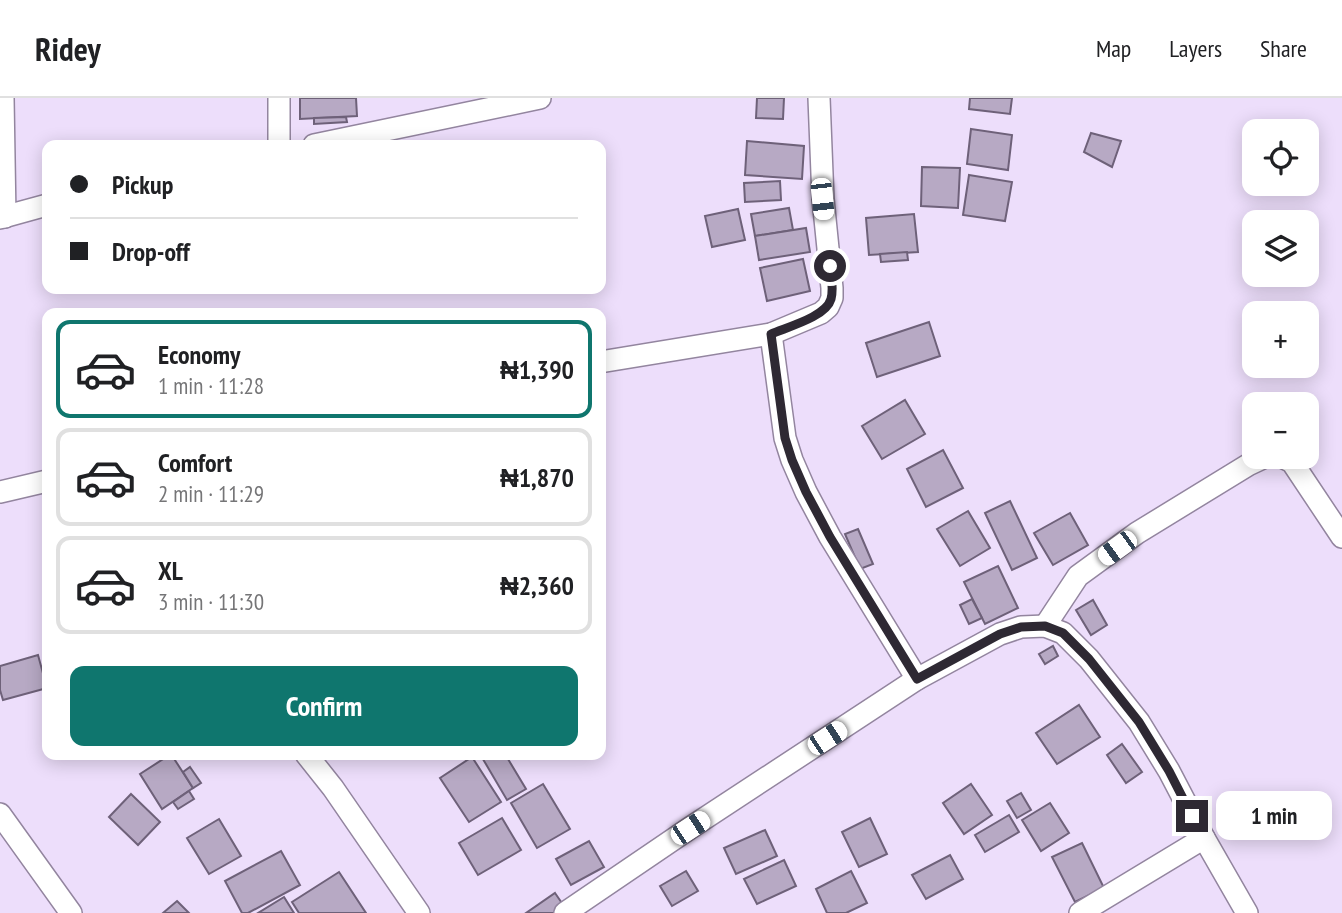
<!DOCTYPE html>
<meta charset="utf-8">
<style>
body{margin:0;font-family:"PT Sans Narrow",sans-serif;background:#f6f6f6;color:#202124;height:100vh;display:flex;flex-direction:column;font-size:26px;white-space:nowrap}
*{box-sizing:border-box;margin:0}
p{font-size:23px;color:#757577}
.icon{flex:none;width:38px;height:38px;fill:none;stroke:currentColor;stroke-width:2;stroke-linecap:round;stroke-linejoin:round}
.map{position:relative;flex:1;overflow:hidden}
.details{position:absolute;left:42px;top:210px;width:564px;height:452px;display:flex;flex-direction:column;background:#fff;border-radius:14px;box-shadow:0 4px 18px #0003}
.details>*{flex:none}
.guide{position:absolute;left:42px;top:42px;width:564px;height:154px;border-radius:14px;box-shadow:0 4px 18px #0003;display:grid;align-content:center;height:154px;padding:0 28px;background:#fff}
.buttons{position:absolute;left:1242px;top:21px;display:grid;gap:14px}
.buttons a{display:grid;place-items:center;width:77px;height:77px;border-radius:14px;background:#fff;box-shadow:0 4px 18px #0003;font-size:35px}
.end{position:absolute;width:32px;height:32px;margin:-16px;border:9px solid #2e2933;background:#fff;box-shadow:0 0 0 4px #fff}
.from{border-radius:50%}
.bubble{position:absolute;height:49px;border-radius:14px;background:#fff;box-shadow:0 4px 18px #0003;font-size:23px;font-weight:800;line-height:49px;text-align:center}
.car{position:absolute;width:21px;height:42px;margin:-21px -10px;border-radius:9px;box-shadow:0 0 5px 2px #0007;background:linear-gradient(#fff 24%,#345 0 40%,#fff 0 76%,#345 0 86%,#fff 0)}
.guide b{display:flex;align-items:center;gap:24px;height:66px;font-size:26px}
.guide b+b{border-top:2px solid #e0e0e0}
.guide i{width:18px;height:18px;background:#202124}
ul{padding:12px 0 0;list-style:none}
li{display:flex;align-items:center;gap:21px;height:98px;margin:0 14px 10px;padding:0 14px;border:4px solid #e0e0e0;border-radius:14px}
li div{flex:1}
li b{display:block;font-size:26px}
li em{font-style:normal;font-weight:800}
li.selected{border-color:#0f766e}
li>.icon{width:63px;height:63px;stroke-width:1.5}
.primary-button{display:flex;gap:14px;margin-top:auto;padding:14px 28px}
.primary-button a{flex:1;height:80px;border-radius:14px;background:#0f766e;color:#fff;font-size:28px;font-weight:800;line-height:80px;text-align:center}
header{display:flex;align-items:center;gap:42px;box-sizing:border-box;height:98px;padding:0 35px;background:#fff;border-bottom:2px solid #e0e0e0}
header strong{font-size:33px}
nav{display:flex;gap:38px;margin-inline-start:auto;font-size:24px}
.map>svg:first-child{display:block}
.building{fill:#b7a9c4;stroke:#6e6179;stroke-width:2}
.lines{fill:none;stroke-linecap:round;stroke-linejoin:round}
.minor-casing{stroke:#93859f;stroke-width:24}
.minor{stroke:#fff;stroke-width:21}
.route{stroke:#2e2933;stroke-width:9}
</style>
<header>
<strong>Ridey</strong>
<nav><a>Map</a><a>Layers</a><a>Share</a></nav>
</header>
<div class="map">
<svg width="1342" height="815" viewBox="0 0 1342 815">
<rect width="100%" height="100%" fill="#eddefb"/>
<g class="building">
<polygon points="300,0 356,0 357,18 300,21"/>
<polygon points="757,0 784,0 783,21 756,20"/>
<polygon points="970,0 1012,0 1010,16 969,11"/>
<polygon points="346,19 347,24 314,26 314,20"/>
<polygon points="971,31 1012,37 1008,72 967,66"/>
<polygon points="1091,35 1121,43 1112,69 1084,54"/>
<polygon points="747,43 804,48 802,81 745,77"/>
<polygon points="922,69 960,70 958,110 921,108"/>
<polygon points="969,77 1012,84 1005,123 963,117"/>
<polygon points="780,83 781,102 745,104 744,85"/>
<polygon points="789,110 793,132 755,138 751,116"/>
<polygon points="738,111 745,142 712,149 705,118"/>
<polygon points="914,116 918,154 869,157 866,120"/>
<polygon points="806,130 810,154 759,162 755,138"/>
<polygon points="907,154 908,162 881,164 880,156"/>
<polygon points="803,161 810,193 767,203 760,170"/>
<polygon points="929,224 940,258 877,279 866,245"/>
<polygon points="905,302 925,336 882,361 862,328"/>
<polygon points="943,352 963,390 926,409 907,371"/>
<polygon points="1010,403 1037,460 1012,472 985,415"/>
<polygon points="968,413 990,450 960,468 937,431"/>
<polygon points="1070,415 1088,447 1053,467 1034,435"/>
<polygon points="858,431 873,466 860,471 845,436"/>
<polygon points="998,468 1018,510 985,526 964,484"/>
<polygon points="972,501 982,520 969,526 960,507"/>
<polygon points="1093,502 1107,527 1091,537 1076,512"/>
<polygon points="1053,548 1058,558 1045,566 1039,556"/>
<polygon points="38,557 47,590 3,602 0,592 0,568"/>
<polygon points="1079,607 1100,639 1057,666 1036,635"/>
<polygon points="1122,646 1142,674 1126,685 1107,657"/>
<polygon points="171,656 193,690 162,711 140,676"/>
<polygon points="480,656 505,656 526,691 507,702"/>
<polygon points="472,659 501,704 469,724 440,680"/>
<polygon points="190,669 201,685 193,690 183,674"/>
<polygon points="543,686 570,731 537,750 511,705"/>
<polygon points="971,686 992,717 964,736 943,705"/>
<polygon points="189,693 194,701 178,711 173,704"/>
<polygon points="1021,695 1031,712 1017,720 1007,703"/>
<polygon points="131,696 160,724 138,747 109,719"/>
<polygon points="1050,705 1069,735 1041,753 1022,722"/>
<polygon points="1009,717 1019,734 985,754 975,737"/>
<polygon points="502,720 521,752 478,777 459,745"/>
<polygon points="870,720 887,756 859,769 842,734"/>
<polygon points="219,721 241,758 209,776 187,740"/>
<polygon points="765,732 777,758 736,776 724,750"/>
<polygon points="589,743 604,769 571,787 556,761"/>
<polygon points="1082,745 1104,790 1075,804 1052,759"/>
<polygon points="281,753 300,787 248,815 242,815 225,783"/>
<polygon points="950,757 963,781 926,801 912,777"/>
<polygon points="784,762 796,788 757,806 744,781"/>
<polygon points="686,773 698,793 672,808 660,788"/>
<polygon points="851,773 867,805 846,815 827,815 816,791"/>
<polygon points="339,774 366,815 299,815 292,804"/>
<polygon points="555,795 566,811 561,815 526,815"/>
<polygon points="284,799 294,815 258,815"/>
<polygon points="177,803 189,815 163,815"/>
</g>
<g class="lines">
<g class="minor-casing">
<g id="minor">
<polyline points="3,0 5,119"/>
<polyline points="279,0 279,47"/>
<polyline points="314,47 540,0"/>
<polyline points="0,120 47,107"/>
<polyline points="771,236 785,340 792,362 806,394 830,439 917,581"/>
<polyline points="600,264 771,236 821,215 828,209 832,200 832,190 823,101 819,0"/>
<polyline points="1282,359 1292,364 1342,439"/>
<polyline points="0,394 47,383"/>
<polyline points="1045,528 1078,478 1137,435 1248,367 1265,359"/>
<polyline points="306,656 333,690 419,815"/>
<polyline points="0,716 71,815"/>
<polyline points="565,815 690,730 917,581 1000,536 1021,529 1045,528 1063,535 1089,561 1139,624 1169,673 1204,740 1247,815"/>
<polyline points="1080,815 1204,740"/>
</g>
</g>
<use href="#minor" class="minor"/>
</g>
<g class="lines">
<path class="route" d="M830,168C831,178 834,190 831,201C826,219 787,229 771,236L785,340L792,362L806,394L830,439L917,581L1000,536L1021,529L1045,528L1063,535L1089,561L1139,624L1169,673L1192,718"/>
</g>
</svg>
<div class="buttons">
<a><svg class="icon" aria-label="locate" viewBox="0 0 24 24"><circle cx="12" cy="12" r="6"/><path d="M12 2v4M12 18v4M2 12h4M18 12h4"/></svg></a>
<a><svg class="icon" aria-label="layers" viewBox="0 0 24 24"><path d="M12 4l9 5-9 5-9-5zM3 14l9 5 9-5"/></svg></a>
<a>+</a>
<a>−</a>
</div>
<i class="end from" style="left:830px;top:168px"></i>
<i class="end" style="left:1192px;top:718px"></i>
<div class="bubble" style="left:1216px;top:693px;width:116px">1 min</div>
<i class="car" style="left:822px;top:101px;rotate:174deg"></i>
<i class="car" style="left:1117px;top:450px;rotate:234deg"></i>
<i class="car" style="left:827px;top:640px;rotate:57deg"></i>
<i class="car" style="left:690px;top:730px;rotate:57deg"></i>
<div class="guide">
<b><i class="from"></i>Pickup</b>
<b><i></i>Drop-off</b>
</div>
<section class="details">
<ul>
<li class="selected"><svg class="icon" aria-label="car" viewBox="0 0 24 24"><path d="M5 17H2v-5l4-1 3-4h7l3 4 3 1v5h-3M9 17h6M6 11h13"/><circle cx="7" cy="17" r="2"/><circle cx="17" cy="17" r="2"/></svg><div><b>Economy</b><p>1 min · 11:28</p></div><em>₦1,390</em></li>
<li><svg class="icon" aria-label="car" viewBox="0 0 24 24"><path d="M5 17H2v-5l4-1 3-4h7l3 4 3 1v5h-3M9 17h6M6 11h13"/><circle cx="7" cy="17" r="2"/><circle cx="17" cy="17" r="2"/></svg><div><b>Comfort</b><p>2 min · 11:29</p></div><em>₦1,870</em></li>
<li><svg class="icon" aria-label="car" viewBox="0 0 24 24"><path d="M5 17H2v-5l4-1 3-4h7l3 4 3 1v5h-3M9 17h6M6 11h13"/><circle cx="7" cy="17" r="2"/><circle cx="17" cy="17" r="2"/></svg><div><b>XL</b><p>3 min · 11:30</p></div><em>₦2,360</em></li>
</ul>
<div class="primary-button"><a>Confirm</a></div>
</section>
</div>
